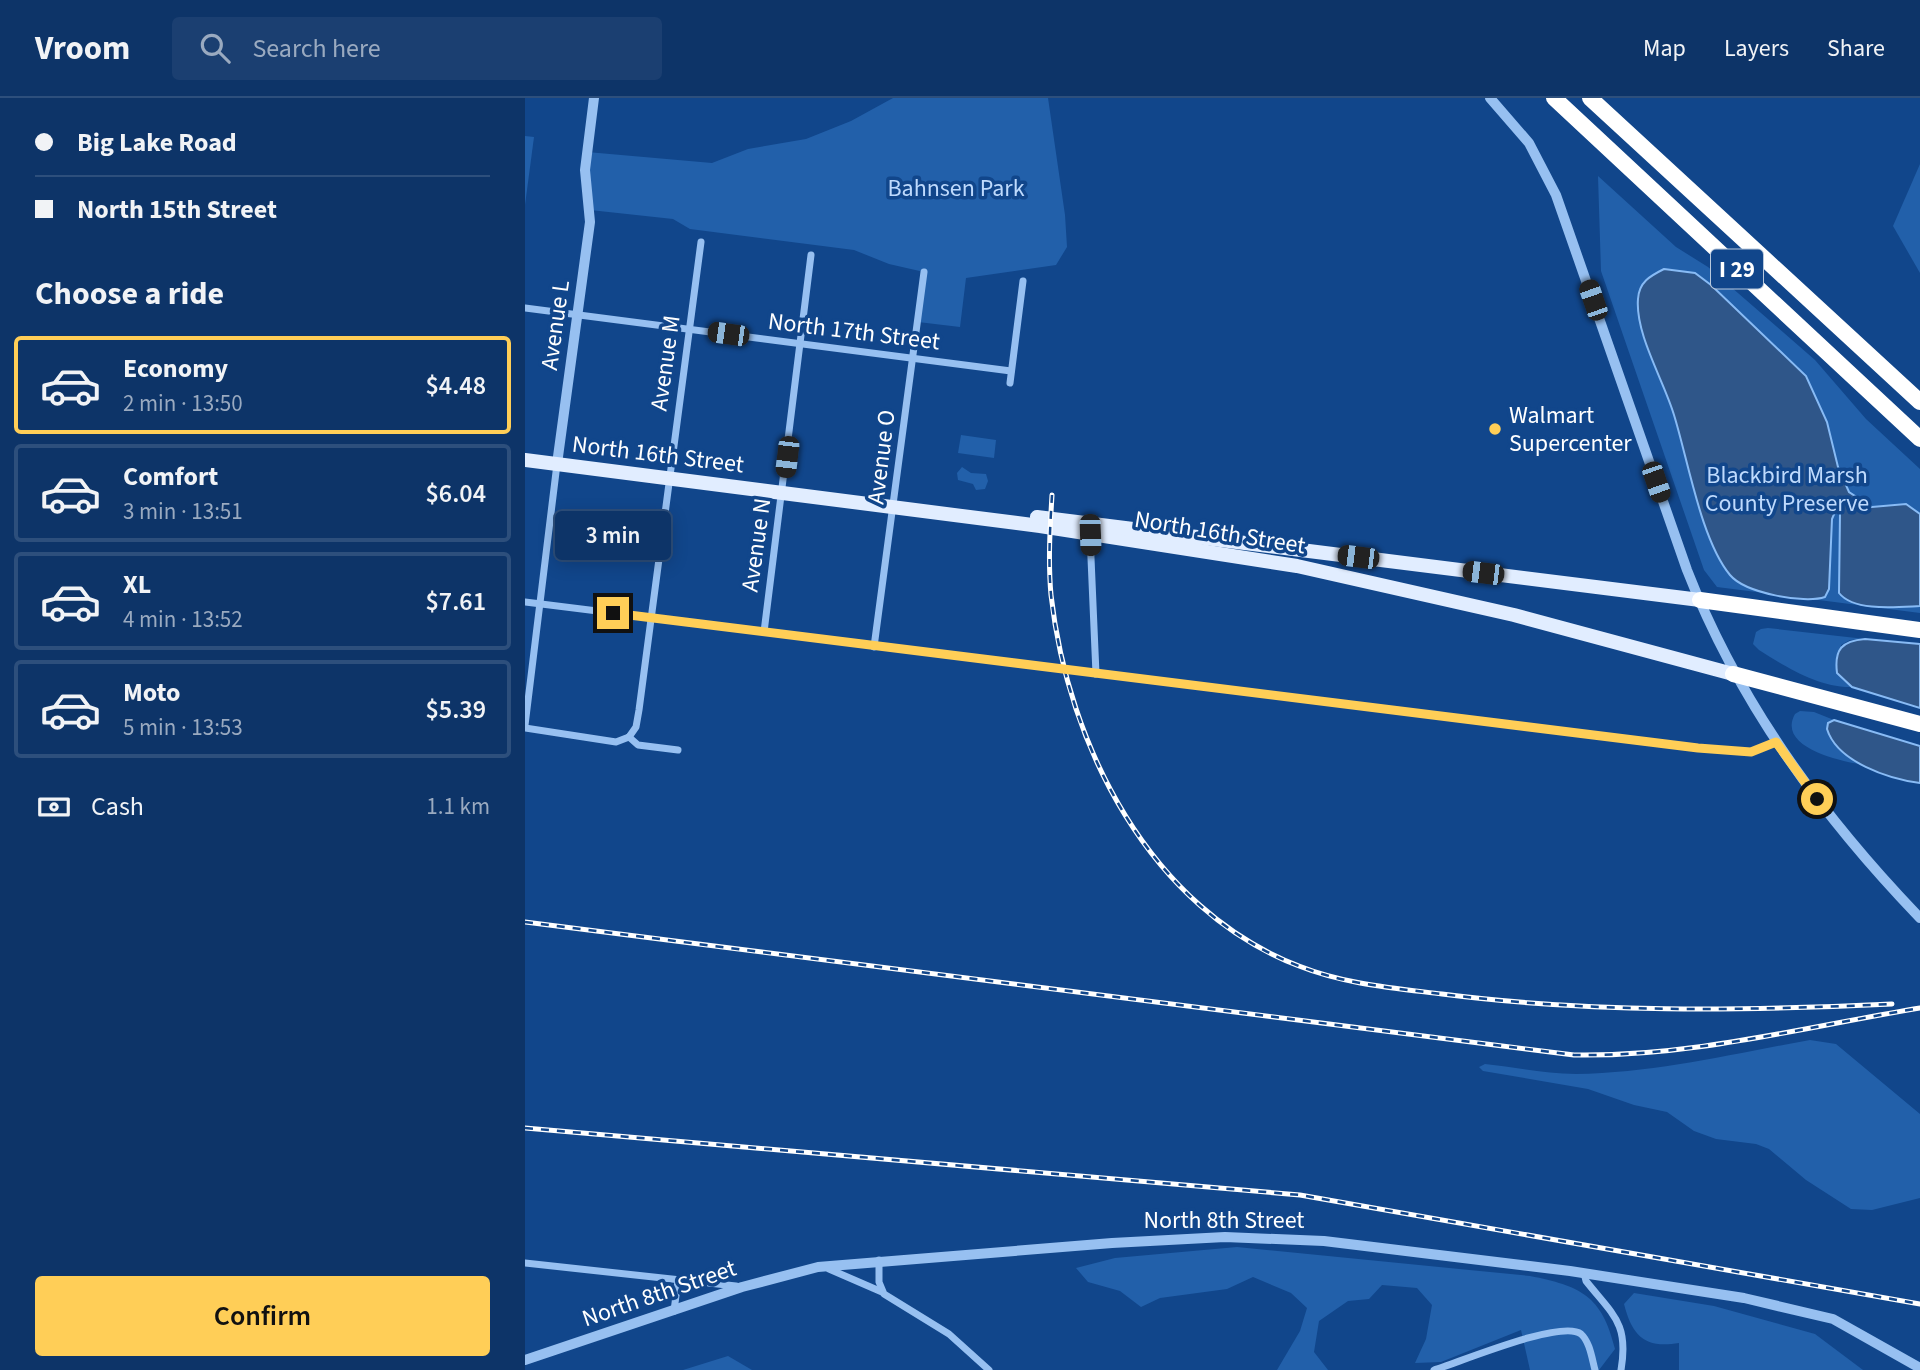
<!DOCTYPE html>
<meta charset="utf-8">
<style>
body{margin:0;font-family:"Source Sans 3",sans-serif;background:#1b3f71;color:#f1f3f6;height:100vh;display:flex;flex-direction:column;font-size:26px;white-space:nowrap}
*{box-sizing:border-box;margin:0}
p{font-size:23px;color:#9aaac0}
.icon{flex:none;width:38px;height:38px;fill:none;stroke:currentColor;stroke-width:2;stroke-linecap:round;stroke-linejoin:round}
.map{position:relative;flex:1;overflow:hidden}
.side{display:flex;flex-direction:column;background:#0d3468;width:525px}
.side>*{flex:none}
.guide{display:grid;align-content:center;height:154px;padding:0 35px;background:#0d3468}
.end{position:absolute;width:32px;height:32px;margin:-16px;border:9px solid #ffce57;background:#111;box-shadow:0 0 0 4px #111}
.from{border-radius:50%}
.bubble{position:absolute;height:49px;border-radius:7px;background:#0d3468;box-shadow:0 4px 18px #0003,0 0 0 2px #2d4f7c;font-size:23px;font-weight:600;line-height:49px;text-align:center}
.car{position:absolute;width:21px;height:42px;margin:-21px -10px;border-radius:9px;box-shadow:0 0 5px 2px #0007;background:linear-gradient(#222 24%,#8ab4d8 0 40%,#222 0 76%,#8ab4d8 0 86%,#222 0)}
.guide b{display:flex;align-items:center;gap:24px;height:66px;font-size:26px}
.guide b+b{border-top:2px solid #2d4f7c}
.guide i{width:18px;height:18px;background:#f1f3f6}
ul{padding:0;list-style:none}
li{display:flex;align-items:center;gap:21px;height:98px;margin:0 14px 10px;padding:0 21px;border:4px solid #2d4f7c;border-radius:7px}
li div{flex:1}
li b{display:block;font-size:26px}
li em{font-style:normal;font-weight:600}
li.active{border-color:#ffce57}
li>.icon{width:63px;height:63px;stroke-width:1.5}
h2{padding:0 35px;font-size:32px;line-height:84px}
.pay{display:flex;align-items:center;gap:18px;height:77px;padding:0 35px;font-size:26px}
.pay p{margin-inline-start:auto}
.button{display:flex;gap:14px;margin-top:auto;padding:14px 35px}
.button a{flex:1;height:80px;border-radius:7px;background:#ffce57;color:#111;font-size:28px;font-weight:600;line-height:80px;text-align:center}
header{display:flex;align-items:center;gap:42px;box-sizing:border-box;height:98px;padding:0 35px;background:#0d3468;border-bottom:2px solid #2d4f7c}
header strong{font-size:33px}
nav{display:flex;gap:38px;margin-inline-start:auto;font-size:24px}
.search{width:490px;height:63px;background:#1b3f71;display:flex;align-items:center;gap:18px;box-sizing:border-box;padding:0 24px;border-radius:7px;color:#9aaac0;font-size:26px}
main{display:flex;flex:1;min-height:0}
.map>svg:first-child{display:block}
.green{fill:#2260aa}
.water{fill:#2f5689;stroke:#88bbf5;stroke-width:2}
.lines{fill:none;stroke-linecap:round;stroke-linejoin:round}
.minor{stroke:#97c0f1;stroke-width:7}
.tertiary{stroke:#97c0f1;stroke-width:10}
.primary{stroke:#e1edff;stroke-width:14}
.motorway{stroke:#fff;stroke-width:16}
.rail-casing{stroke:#fff;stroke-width:5}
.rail{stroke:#11468b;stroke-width:2.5;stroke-dasharray:8;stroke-linecap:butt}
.route{stroke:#ffce57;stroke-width:9}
.poi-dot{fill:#ffce57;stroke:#11468b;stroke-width:2.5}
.labels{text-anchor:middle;stroke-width:7;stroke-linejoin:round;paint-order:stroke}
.shield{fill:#11468b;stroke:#b8c8dc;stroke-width:2}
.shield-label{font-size:23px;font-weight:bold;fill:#fff}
.park-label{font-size:24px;fill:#bedafd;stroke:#11468b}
.street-label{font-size:24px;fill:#fff;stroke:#11468b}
.poi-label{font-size:24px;fill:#fff;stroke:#11468b;text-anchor:start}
</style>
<header>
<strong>Vroom</strong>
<div class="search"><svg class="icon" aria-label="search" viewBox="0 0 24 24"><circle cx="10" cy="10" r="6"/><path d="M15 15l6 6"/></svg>Search here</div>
<nav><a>Map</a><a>Layers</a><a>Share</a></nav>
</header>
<main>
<section class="side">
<div class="guide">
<b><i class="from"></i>Big Lake Road</b>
<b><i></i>North 15th Street</b>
</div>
<h2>Choose a ride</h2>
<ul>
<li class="active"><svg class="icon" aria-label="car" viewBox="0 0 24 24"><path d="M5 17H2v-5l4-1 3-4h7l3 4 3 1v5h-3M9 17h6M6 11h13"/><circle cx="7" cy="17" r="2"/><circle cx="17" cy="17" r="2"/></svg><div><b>Economy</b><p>2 min · 13:50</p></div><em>$4.48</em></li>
<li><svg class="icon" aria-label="car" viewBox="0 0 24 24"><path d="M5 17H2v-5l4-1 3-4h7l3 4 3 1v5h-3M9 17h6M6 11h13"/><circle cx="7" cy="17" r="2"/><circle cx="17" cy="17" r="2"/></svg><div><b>Comfort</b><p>3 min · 13:51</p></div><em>$6.04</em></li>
<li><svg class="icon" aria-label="car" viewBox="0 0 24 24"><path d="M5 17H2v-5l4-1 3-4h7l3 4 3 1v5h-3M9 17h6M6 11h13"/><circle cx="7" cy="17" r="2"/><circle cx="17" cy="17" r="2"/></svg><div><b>XL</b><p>4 min · 13:52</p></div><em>$7.61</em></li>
<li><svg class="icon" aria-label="car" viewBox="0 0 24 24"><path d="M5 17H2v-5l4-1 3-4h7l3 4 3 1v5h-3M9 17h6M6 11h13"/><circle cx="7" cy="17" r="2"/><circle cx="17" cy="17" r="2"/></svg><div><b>Moto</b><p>5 min · 13:53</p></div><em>$5.39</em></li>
</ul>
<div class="pay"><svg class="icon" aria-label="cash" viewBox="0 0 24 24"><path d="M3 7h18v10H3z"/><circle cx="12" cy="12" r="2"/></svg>Cash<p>1.1 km</p></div>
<div class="button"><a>Confirm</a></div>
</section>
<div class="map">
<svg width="1395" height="1272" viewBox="0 0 1395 1272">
<rect width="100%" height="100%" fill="#11468b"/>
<g class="green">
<polygon points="368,0 523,0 540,117 542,149 531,167 441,180 435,229 393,224 399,174 364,166 329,152 165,131 148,121 65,112 62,54 187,65 223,51 281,41 326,23"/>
<polygon points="0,38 9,39 0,107"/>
<polygon points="1395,66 1395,175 1368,128"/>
<polygon points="1073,78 1151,149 1183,169 1290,262 1341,321 1395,371 1395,515 1192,489 1179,472 1076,173"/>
<polygon points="436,337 471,342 469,360 433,355"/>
<polygon points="437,369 446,375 461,376 463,383 460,391 451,392 448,386 433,382 432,375"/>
<path d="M1243,530L1340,541L1325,542L1316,547L1317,581L1327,589C1294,590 1261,569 1234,552L1228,546L1231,534L1236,531Z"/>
<path d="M1275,613L1289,614L1309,622L1303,625C1299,648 1324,658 1340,667C1318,664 1251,650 1270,616Z"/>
<path d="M1285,942L1311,946L1395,1016V1100L1347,1112L1326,1111L1281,1082L1244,1051L1231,1046L1191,1041L1169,1033L1142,1014L1109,1007L1063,991L958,973L954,969L960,966C990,969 1020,976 1051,976C1131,975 1206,956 1285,942Z"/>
<path d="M712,1149L1005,1178C1055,1188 1077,1197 1090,1251L1074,1272H1005L996,1232L916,1264L890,1265L901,1241L907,1207L892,1190L857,1187L844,1201L823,1203L794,1223L789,1254L803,1272H752L775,1233L782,1210L766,1195L728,1179L702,1191L635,1200L616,1209L595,1193L563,1184L551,1170L590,1160Z"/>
<path d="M1109,1195L1189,1208L1290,1236L1338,1272H1154V1245C1119,1251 1107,1237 1099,1206Z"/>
<polygon points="203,1258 227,1272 158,1272"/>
</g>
<g class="water">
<path d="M1139,171L1170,175L1186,187L1281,278L1302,324L1313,369L1324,394L1347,409L1381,406L1395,416V508C1373,509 1329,514 1314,495L1315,415L1310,414L1307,421L1304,491L1300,499C1279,506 1220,495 1205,477C1176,442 1163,362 1149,317C1139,283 1110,236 1113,201C1114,184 1125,178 1139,171Z"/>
<path d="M1340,541L1395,546V610L1327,589L1312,575C1309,551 1317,543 1340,541Z"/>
<path d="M1309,622L1395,648V685C1364,681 1312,664 1302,631L1303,625Z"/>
</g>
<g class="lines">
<g class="minor">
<polyline points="0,210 486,273"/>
<polyline points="485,285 498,183"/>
<polyline points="565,437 571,576"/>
<polyline points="0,504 1173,650 1226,654 1251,644"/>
<polyline points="239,534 286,157"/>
<polyline points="349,549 399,174"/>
<polyline points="0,627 32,366"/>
<polyline points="0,630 91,644 104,639"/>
<polyline points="104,639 111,629 114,612 176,144"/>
<polyline points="104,639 113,647 153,652"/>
<polyline points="354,1162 354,1184 359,1196 424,1236 464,1272"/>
<polyline points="0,1165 211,1188"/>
<polyline points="304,1171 357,1194"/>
<path d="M1059,1175L1061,1183C1088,1217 1104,1225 1096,1272"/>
<polyline points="149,1213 153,1182"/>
<path d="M909,1272C935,1264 1037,1221 1056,1236C1065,1244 1067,1261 1070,1272"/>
</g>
<g class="tertiary">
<path d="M965,0L1004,45L1031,97L1162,472C1214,605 1297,718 1395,820"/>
<polyline points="32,366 65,124 60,72 69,0"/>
<polyline points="0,1262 217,1189 293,1169 587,1145 700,1139 799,1143 1045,1173 1219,1200 1308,1221 1395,1270"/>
</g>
<g class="primary">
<polyline points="0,362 515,428 772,468 989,517 1208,576"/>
<polyline points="512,419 1175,502"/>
</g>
<g class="motorway">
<polyline points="1029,0 1395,341"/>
<polyline points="1065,0 1395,304"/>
<polyline points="1175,502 1395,532"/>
<polyline points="1208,576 1395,626"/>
</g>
<g class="rail-casing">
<g id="rail">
<path d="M527,397C525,430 523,464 526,497C543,648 625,811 774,868C819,886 868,890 917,896C1066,915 1217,913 1367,906"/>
<path d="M0,824L1049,957C1166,959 1280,929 1395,910"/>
<polyline points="0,1030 775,1097 1395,1206"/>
</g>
</g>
<use href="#rail" class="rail"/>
</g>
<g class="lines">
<polyline class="route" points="88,515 1173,650 1226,654 1251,644 1292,701"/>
</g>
<circle class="poi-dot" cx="970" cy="331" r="7"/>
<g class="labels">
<rect class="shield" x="1186" y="151.5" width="52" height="39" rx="5"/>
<g class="shield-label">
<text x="1212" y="179">I 29</text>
</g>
<g class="park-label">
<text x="431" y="98">Bahnsen Park</text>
<text x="1262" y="385">Blackbird Marsh<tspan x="1262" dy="28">County Preserve</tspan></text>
</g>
<g class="street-label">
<text transform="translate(30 227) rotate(-82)" y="8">Avenue L</text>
<text transform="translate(329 233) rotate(7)" y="8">North 17th Street</text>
<text transform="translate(140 265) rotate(-82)" y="8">Avenue M</text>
<text transform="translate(133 356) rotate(7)" y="8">North 16th Street</text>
<text transform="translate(356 359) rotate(-83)" y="8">Avenue O</text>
<text transform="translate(695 434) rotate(9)" y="8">North 16th Street</text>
<text transform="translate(231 447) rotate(-82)" y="8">Avenue N</text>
<text x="699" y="1130">North 8th Street</text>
<text transform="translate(134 1195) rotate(-19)" y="8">North 8th Street</text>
</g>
<g class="poi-label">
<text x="984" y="325">Walmart<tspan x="984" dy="28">Supercenter</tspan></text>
</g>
</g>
</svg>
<i class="end from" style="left:1292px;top:701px"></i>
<i class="end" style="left:88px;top:515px"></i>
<div class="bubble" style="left:30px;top:413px;width:116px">3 min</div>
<i class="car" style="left:1068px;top:202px;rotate:341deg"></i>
<i class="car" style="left:203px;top:236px;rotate:278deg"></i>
<i class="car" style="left:262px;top:359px;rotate:187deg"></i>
<i class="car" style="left:1131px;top:384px;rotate:161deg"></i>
<i class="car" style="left:565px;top:437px;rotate:178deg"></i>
<i class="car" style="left:833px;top:459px;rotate:277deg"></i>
<i class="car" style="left:958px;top:475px;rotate:277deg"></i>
</div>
</main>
